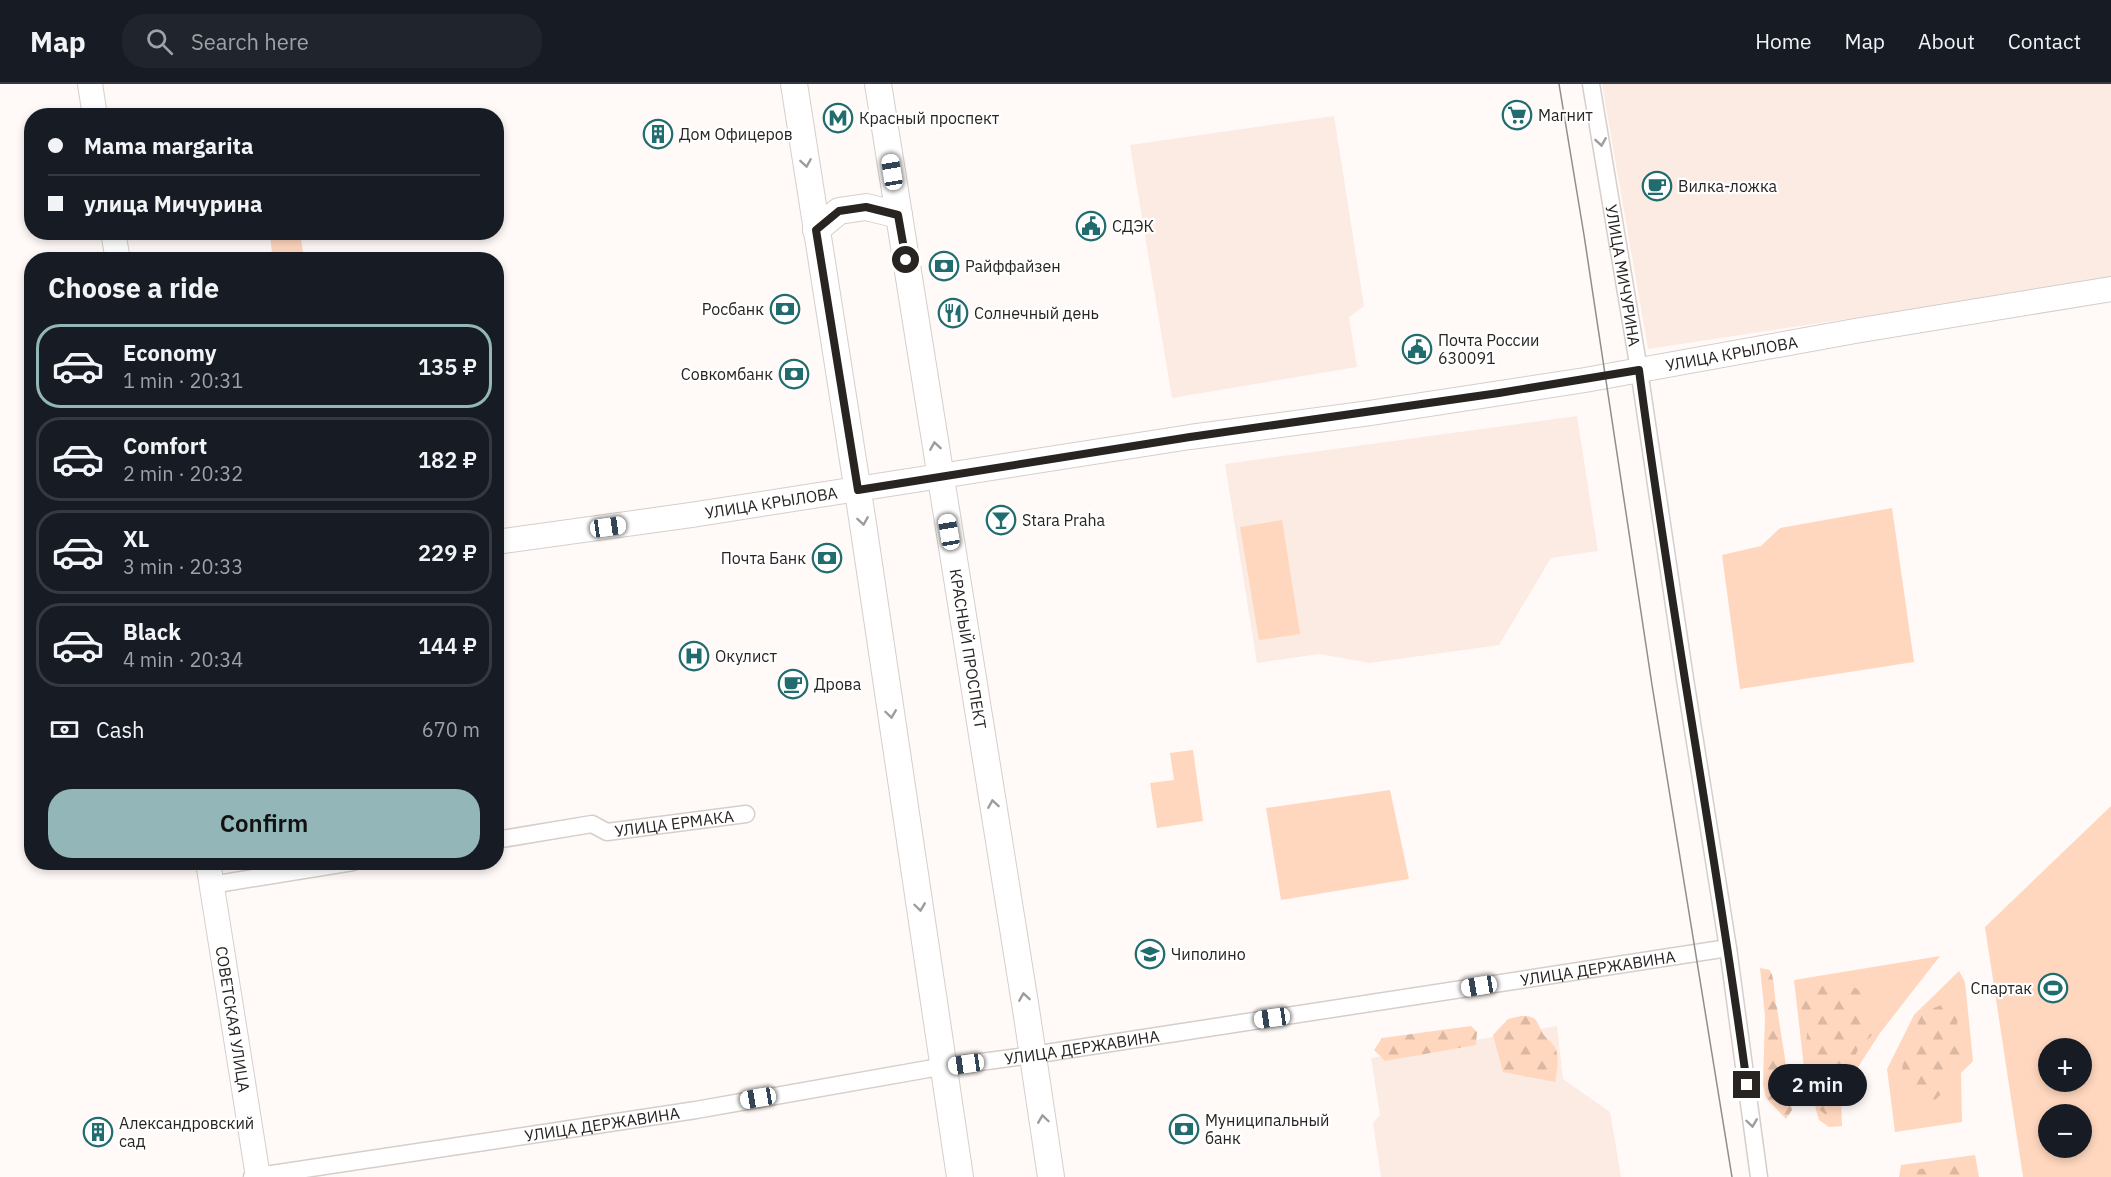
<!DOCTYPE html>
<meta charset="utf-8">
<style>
body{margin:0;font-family:"IBM Plex Sans",sans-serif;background:#20242c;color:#f1f3f6;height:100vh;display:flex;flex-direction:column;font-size:22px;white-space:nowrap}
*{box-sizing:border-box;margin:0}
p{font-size:20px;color:#9ea1a6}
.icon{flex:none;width:33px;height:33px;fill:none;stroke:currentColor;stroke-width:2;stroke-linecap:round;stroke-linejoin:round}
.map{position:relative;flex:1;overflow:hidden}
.panel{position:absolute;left:24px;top:168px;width:480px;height:618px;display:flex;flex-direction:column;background:#171b24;border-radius:24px;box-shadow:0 3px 9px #0003}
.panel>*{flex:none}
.guide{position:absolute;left:24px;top:24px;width:480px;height:132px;border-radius:24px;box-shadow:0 3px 9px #0003;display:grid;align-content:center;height:132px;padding:0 24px;background:#171b24}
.tools{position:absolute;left:2038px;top:954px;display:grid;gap:12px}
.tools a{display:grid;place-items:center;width:54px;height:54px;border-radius:50%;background:#171b24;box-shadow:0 3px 9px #0003;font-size:30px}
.end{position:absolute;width:27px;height:27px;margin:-14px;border:8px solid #272422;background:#fff;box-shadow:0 0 0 3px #fff}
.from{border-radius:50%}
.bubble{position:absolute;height:42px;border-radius:21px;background:#171b24;box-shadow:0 3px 9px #0003;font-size:20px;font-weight:600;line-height:42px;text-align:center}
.car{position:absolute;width:18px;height:36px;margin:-18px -9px;border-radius:8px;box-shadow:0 0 4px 2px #0007;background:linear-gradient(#fff 24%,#345 0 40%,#fff 0 76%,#345 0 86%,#fff 0)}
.guide b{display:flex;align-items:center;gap:21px;height:57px;font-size:22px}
.guide b+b{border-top:2px solid #363941}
.guide i{width:15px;height:15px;background:#f1f3f6}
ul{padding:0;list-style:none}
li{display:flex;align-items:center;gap:18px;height:84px;margin:0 12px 9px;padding:0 12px;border:3px solid #363941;border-radius:24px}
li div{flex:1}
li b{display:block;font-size:22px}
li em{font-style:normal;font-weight:600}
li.active{border-color:#93b6b9}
li>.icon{width:54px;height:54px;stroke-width:1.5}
h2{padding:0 24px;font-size:27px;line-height:72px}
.pay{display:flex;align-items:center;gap:15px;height:66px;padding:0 24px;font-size:22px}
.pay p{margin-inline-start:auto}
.action{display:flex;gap:12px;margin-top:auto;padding:12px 24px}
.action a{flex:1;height:69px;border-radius:24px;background:#93b6b9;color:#111;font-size:24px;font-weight:600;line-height:69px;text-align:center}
header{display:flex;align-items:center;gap:36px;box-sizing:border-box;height:84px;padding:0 30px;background:#171b24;border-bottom:2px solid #363941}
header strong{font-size:28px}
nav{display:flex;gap:33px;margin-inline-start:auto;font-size:21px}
.search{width:420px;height:54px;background:#20242c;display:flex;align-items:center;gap:15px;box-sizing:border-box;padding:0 21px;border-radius:24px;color:#9ea1a6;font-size:22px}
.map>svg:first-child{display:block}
.built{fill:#fbebe2}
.green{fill:#ffd7be;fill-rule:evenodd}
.forest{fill:url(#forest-firs)}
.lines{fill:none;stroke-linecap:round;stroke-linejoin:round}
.street-casing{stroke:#d6ceca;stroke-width:19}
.secondary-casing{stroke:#d6ceca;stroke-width:26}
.primary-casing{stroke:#d6ceca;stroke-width:28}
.street{stroke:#fff;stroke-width:16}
.secondary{stroke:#fff;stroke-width:24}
.primary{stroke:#fff;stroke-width:26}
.tram{stroke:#918d8a;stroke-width:1.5}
.oneway{stroke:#9e9c9c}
.route{stroke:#272422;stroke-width:8}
.labels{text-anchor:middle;stroke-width:4.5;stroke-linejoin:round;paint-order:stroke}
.poi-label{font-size:16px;fill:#272422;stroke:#fff;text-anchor:start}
.street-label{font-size:16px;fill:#272422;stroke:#fff}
</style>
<header>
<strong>Map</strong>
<div class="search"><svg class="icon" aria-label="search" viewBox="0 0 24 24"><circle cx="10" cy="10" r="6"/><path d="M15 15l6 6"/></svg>Search here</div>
<nav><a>Home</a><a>Map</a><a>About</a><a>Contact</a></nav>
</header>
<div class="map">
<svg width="2111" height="1093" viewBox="0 0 2111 1093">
<defs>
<pattern id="forest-firs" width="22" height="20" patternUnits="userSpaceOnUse" patternTransform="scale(1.5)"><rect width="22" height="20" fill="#ffd7be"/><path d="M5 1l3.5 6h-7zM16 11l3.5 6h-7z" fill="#dbb8a3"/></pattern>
</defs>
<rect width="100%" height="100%" fill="#fffaf7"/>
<g class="built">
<polygon points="1602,0 2111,0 2111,195 1648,265"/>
<polygon points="1334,32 1364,222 1349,233 1357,283 1172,314 1130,61"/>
<polygon points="1577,332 1598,467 1551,474 1499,561 1370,579 1319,570 1257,579 1225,380"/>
<polygon points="1557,942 1563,995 1610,1028 1621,1093 1381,1093 1373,1039 1380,1031 1371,974"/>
</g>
<g class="green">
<polygon points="300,149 303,168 272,170 270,150"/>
<polygon points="1892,424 1914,578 1740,605 1722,471 1761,462 1780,444"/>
<polygon points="1282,436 1300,550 1259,556 1240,443"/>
<polygon points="1193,666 1203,737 1157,744 1150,699 1174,696 1170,669"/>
<polygon points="1390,706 1409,795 1281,816 1266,724"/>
<path d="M2111,722V1093H2023L1985,843ZM2049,964H2082V998H2049ZM2049,1030H2082V1064H2049Z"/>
<polygon points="1940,872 1880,949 1849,997 1841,1013 1842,1042 1829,1043 1819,1036 1804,983 1794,896"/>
<polygon points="1959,887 1965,898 1973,977 1961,989 1962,1038 1895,1048 1887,985 1914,931"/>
<polygon points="1975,1071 1979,1093 1899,1093 1901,1081"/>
</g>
<g class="forest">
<path d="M1760,884L1770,886C1776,898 1773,911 1777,924L1790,1006L1792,1026L1786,1035L1766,1014L1763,1000L1765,932Z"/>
<path d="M1815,899C1838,899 1857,897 1870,918C1856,931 1859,939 1872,951L1858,965L1847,993L1833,1008L1836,1018L1835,1029L1825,1030L1817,1024L1806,961L1808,941L1800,921L1806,913L1807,904Z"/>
<path d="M1952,917L1959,925C1958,932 1957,938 1957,945C1958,958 1973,975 1954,983C1948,986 1943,986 1937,990L1941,999V1010L1934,1017C1928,1016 1920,1017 1915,1015C1909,1012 1906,1006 1904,1000C1897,973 1913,951 1923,928Z"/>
<path d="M1521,932C1537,932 1536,936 1542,948C1545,954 1552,958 1555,963C1560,974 1557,987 1555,998L1503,988L1493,951L1508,935Z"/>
<polygon points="1471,942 1477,948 1476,961 1385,977 1374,966 1382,954"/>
<polygon points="1952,1081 1973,1093 1907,1093 1912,1086"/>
</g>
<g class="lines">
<g class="street-casing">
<g id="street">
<path id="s1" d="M1591,0L1639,286L1685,595L1728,864L1759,1093"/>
<path id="s2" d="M496,756L592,740L607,748L746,730"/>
<polyline points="211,801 353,778"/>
<path id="s3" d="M252,1093L696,1026L928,985L1033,971L1728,864"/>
</g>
</g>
<g class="secondary-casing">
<g id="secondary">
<polyline points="90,0 95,32"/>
<polyline points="113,148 118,176"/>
<path id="s4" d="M496,458L691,431L1190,353L1370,329L1585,296L1855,247L2111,205"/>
<path id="s5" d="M208,778L258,1093"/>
</g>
</g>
<g class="primary-casing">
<g id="primary">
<polyline points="794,0 863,440 960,1093"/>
<path id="s6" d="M878,0L1027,932L1051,1093"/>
<polyline points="816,146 839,127 866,123 899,131"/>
</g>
</g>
<use href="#street" class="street"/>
<use href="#secondary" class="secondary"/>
<use href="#primary" class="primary"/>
<polyline class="tram" points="1559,0 1584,151 1652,601 1732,1093"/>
</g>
<defs><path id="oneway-chevron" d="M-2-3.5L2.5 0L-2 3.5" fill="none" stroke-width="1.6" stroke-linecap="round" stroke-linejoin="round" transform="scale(1.5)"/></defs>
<g class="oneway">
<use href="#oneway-chevron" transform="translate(1601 58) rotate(81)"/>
<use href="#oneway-chevron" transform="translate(806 79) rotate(81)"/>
<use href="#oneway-chevron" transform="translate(935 362) rotate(-99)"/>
<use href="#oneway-chevron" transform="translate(863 437) rotate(81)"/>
<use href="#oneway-chevron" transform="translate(891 630) rotate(82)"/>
<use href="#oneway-chevron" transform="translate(993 720) rotate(-99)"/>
<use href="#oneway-chevron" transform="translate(920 823) rotate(82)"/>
<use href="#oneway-chevron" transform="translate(1024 913) rotate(-99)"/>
<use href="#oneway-chevron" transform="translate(1043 1035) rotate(-98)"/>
<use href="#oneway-chevron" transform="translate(1752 1039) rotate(82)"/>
</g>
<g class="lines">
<path class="route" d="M906,176L898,131L866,123L839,127L816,146L858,406L1190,353L1499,309L1639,286C1670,525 1715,762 1747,1001"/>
</g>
<defs>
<g id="supermarket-ring" transform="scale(1.5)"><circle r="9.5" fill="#fff" stroke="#206c6e" stroke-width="1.5"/><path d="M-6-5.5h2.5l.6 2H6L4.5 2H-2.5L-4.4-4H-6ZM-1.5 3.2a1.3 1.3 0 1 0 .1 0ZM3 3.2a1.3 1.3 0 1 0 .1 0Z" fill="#206c6e"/></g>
<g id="metro-ring" transform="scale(1.5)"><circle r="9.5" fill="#fff" stroke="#206c6e" stroke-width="1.5"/><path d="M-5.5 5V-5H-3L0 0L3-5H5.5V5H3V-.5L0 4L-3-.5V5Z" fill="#206c6e"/></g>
<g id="building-ring" transform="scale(1.5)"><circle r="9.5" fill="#fff" stroke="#206c6e" stroke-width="1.5"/><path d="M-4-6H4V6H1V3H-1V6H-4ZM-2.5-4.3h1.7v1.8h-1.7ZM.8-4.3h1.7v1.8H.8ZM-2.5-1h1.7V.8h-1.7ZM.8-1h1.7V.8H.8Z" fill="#206c6e"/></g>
<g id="cafe-ring" transform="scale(1.5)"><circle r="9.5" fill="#fff" stroke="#206c6e" stroke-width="1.5"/><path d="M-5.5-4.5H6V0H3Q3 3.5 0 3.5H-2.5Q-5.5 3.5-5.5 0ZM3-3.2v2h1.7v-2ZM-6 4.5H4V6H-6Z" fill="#206c6e"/></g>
<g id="civic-ring" transform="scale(1.5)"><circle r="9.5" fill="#fff" stroke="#206c6e" stroke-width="1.5"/><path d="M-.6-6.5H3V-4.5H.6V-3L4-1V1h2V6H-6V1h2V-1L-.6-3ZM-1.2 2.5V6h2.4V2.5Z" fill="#206c6e"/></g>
<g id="bank-ring" transform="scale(1.5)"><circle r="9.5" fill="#fff" stroke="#206c6e" stroke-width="1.5"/><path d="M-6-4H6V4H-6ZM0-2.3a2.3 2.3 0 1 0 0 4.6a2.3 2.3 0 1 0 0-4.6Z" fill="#206c6e"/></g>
<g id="restaurant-ring" transform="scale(1.5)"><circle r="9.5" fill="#fff" stroke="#206c6e" stroke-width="1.5"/><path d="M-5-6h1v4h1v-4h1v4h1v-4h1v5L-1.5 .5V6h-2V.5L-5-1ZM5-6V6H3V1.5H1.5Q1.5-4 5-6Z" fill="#206c6e"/></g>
<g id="bar-ring" transform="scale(1.5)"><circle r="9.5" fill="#fff" stroke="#206c6e" stroke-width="1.5"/><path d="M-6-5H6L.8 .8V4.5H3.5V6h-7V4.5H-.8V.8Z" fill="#206c6e"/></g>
<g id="hospital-ring" transform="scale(1.5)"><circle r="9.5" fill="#fff" stroke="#206c6e" stroke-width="1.5"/><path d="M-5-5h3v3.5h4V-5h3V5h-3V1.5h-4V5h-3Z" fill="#206c6e"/></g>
<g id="school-ring" transform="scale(1.5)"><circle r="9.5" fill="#fff" stroke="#206c6e" stroke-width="1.5"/><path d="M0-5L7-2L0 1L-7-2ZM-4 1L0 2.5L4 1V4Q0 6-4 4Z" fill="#206c6e"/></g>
<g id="stadium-ring" transform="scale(1.5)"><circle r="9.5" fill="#fff" stroke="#206c6e" stroke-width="1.5"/><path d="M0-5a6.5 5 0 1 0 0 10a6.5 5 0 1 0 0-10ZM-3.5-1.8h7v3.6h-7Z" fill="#206c6e"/></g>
</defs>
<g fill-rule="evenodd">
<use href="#supermarket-ring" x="1517" y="31"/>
<use href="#metro-ring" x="838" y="34"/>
<use href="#building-ring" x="658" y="50"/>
<use href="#cafe-ring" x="1657" y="102"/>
<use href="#civic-ring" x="1091" y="142"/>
<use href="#bank-ring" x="944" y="182"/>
<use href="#bank-ring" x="785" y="225"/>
<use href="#restaurant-ring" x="953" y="229"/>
<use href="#civic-ring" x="1417" y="265"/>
<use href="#bank-ring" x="794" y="290"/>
<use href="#bar-ring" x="1001" y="436"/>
<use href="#bank-ring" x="827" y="474"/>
<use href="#hospital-ring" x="694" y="572"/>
<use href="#cafe-ring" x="793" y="600"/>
<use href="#school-ring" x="1150" y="870"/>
<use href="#stadium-ring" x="2053" y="904"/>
<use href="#bank-ring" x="1184" y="1045"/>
<use href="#building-ring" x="98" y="1048"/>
</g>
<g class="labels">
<g class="poi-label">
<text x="1538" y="37">Магнит</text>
<text x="859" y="40">Красный проспект</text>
<text x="679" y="56">Дом Офицеров</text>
<text x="1678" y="108">Вилка-ложка</text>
<text x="1112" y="148">СДЭК</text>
<text x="965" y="188">Райффайзен</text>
<text x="764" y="231" text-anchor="end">Росбанк</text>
<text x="974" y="235">Солнечный день</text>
<text x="1438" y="262">Почта России<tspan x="1438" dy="18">630091</tspan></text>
<text x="773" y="296" text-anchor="end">Совкомбанк</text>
<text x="1022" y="442">Stara Praha</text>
<text x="806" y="480" text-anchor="end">Почта Банк</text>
<text x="715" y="578">Окулист</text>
<text x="814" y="606">Дрова</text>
<text x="1171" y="876">Чиполино</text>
<text x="2032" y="910" text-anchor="end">Спартак</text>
<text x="1205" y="1042">Муниципальный<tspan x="1205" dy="18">банк</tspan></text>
<text x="119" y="1045">Александровский<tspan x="119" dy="18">сад</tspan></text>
</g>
<g class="street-label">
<text dy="6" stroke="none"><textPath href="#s1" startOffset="194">УЛИЦА МИЧУРИНА</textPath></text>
<text dy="6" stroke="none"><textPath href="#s4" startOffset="1250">УЛИЦА КРЫЛОВА</textPath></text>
<text dy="6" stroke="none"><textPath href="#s4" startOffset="278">УЛИЦА КРЫЛОВА</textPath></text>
<text dy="6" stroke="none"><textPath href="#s6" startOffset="572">КРАСНЫЙ ПРОСПЕКТ</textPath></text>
<text dy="6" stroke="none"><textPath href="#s2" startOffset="182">УЛИЦА ЕРМАКА</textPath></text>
<text dy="6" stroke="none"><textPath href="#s3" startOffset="1362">УЛИЦА ДЕРЖАВИНА</textPath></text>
<text dy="6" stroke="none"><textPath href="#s5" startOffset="159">СОВЕТСКАЯ УЛИЦА</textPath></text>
<text dy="6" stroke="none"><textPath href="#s3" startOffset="840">УЛИЦА ДЕРЖАВИНА</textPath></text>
<text dy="6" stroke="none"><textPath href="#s3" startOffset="354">УЛИЦА ДЕРЖАВИНА</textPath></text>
</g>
</g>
</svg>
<div class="tools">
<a>+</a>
<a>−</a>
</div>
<i class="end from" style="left:906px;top:176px"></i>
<i class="end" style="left:1747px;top:1001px"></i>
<div class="bubble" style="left:1768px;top:980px;width:99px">2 min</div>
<i class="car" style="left:892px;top:88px;rotate:351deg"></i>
<i class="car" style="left:608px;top:443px;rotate:82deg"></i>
<i class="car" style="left:949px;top:448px;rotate:350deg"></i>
<i class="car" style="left:1479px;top:902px;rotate:261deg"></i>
<i class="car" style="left:1272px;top:934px;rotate:262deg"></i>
<i class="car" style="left:966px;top:980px;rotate:262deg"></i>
<i class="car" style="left:758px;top:1014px;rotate:260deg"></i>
<div class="guide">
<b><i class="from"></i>Mama margarita</b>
<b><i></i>улица Мичурина</b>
</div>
<section class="panel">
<h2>Choose a ride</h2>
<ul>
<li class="active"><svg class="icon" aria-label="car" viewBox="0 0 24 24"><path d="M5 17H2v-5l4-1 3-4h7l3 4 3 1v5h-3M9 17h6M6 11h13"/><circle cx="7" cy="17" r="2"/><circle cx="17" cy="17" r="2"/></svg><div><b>Economy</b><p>1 min · 20:31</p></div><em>135 ₽</em></li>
<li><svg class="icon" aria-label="car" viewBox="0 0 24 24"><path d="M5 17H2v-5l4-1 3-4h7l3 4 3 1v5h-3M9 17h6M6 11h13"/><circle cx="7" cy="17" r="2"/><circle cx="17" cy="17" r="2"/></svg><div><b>Comfort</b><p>2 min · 20:32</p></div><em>182 ₽</em></li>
<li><svg class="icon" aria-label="car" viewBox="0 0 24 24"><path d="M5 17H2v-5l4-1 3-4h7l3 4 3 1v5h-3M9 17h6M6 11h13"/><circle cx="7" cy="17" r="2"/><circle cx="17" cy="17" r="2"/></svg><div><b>XL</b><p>3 min · 20:33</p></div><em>229 ₽</em></li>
<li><svg class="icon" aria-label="car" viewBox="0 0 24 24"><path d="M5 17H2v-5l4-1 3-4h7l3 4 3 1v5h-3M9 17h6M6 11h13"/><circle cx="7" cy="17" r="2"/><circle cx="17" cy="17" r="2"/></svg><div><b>Black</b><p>4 min · 20:34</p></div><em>144 ₽</em></li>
</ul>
<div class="pay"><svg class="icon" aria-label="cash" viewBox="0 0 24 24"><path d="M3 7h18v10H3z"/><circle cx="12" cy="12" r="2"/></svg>Cash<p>670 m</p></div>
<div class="action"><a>Confirm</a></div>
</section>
</div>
